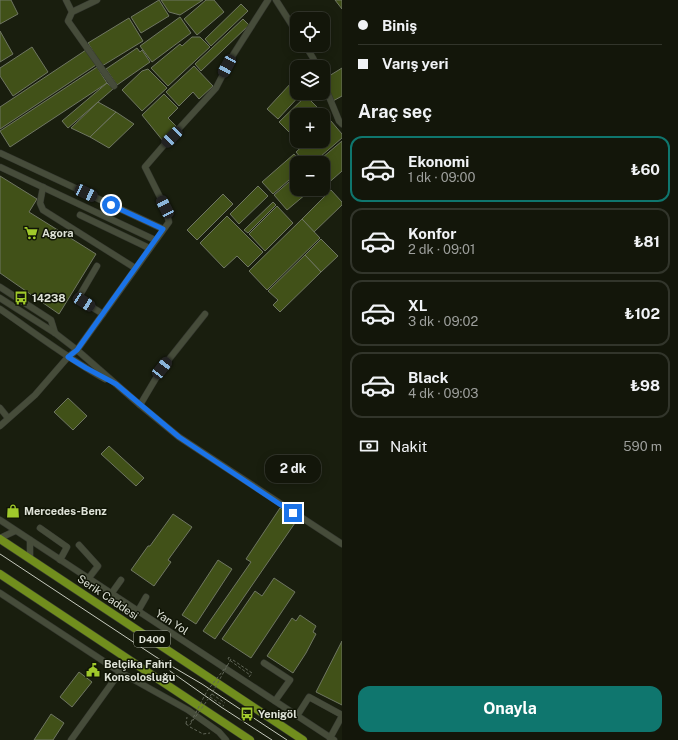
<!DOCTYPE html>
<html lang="tr">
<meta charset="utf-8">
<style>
body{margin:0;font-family:"Public Sans",sans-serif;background:#202318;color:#f1f3f6;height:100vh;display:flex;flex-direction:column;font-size:15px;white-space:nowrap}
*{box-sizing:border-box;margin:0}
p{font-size:13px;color:#9d9f9c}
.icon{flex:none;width:22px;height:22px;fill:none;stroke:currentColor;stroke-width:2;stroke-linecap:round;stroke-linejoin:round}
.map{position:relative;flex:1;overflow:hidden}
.side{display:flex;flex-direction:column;background:#13160a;width:336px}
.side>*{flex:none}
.hud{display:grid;align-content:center;height:88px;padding:0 16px;background:#13160a}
.controls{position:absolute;left:290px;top:12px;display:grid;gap:8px}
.controls a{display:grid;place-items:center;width:40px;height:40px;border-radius:8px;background:#13160a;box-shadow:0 2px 10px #0003,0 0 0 1px #32352b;font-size:20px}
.end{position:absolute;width:18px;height:18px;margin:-9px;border:5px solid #1a73e8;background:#fff;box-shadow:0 0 0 2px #fff}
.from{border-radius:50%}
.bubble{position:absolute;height:28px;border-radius:12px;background:#13160a;box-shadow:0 2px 10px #0003,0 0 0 1px #32352b;font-size:13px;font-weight:700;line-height:28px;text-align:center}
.car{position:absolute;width:12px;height:24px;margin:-12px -6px;border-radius:5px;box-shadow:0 0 3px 1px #0007;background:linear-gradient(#222 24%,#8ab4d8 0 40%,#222 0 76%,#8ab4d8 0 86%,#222 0)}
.hud b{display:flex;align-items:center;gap:14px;height:38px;font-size:15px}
.hud b+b{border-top:1px solid #32352b}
.hud i{width:10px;height:10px;background:#f1f3f6}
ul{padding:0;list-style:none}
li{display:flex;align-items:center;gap:12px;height:66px;margin:0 8px 6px;padding:0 8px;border:2px solid #32352b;border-radius:12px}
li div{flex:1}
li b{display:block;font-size:15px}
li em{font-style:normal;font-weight:700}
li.on{border-color:#0f766e}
li>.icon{width:36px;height:36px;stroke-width:1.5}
h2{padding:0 16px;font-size:18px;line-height:48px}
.pay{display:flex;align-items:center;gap:10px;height:44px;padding:0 16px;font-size:15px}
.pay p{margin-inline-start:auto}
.button{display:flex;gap:8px;margin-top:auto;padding:8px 16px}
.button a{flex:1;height:46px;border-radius:12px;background:#0f766e;color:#fff;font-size:16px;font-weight:700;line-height:46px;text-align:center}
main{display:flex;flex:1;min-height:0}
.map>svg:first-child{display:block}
.building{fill:#415118;stroke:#6f7662}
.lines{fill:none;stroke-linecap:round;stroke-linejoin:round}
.minor-casing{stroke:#353830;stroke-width:7}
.highway-casing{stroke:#353830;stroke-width:9}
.path{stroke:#616658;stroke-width:1;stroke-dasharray:3 2;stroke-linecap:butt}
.minor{stroke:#464c3a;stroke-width:6}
.highway{stroke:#718e1d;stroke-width:8}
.tram{stroke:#c6cabe;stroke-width:1}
.path-bridge{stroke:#616658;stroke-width:1;stroke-dasharray:3 2;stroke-linecap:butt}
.route{stroke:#1a73e8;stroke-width:5}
.labels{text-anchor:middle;stroke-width:3;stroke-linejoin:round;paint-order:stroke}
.shield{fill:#101506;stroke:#a1a599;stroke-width:1}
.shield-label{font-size:10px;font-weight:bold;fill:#dfe3d8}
.poi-label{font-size:11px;font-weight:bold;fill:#dfe3d8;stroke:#101506;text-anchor:start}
.street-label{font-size:11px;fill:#dfe3d8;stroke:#101506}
</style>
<main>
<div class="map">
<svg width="342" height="740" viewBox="0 0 342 740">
<rect width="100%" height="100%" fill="#191e0e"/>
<g class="building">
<polygon points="0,0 11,0 18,14 0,24"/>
<polygon points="159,0 169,16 141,33 131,17"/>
<polygon points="161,0 203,0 180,15 169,12"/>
<polygon points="206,0 214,0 224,12 197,35 184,19"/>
<polygon points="335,0 342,0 342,9"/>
<polygon points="241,4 248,11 211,46 205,39"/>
<polygon points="180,17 191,33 152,62 140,46"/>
<polygon points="129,18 143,41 102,66 88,43"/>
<polygon points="243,19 249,25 201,71 195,64"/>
<polygon points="0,31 13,54 0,62"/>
<polygon points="192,37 200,37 210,47 168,86 151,68 180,44 182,46"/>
<polygon points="32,47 48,72 13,96 0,76 0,68"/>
<polygon points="137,48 140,52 142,50 150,62 117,85 106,69"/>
<polygon points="86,50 96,65 0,129 0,107"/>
<polygon points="194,66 213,86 199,99 193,92 179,106 166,92"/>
<polygon points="97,67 107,83 10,147 0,131"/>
<polygon points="342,68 342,96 333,101 324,79"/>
<polygon points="148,69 167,88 142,111 122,90 142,71"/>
<polygon points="292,82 297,86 297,93 302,93 278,119 267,109"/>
<polygon points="107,83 113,89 68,128 62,121"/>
<polygon points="164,94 178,108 168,118 178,128 163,141 142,115"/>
<polygon points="306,96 319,109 313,115 297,115 297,130 292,135 279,122"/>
<polygon points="98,102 116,112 90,137 71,128"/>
<polygon points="321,111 327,118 323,121 323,115 316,115"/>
<polygon points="116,112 134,124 109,148 90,137"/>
<polygon points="331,121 342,134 342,138 313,163 305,163 296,152 308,141 323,141 323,129"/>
<polygon points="297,132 297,141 302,141 299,143 293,136"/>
<polygon points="342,141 342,171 325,186 323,184 323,163 316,163"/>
<polygon points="294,154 302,163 297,163 297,173 273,194 262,182"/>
<polygon points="297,175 297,189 312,189 287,210 274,195"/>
<polygon points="0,176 37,199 29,212 96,254 59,314 0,273"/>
<polygon points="258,186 268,196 239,224 230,214"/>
<polygon points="331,190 342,202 342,205 314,232 302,219"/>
<polygon points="223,194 233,204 197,240 187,230"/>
<polygon points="273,202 276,205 248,233 244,230"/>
<polygon points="277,206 293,223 265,251 249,234"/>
<polygon points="227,216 263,252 248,267 237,256 224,268 200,243"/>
<polygon points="302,219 320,238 267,290 249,271"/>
<polygon points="321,239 338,256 321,272 305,255"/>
<polygon points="305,255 321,272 280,312 273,305 278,300 268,291"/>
<polygon points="68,398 87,416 73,430 54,412"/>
<polygon points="109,446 144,478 136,486 101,454"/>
<polygon points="280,508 297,520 215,639 203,631 251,562 246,559"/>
<polygon points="173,514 192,527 168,560 171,562 154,586 131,570 148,546 150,546"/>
<polygon points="218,560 232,569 196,624 182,615"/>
<polygon points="274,578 295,592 251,658 222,639 255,591 262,596"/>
<polygon points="300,615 316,626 313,632 316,634 306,653 293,673 267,656 292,618 296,621"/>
<polygon points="342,641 342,705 316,692"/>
<polygon points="79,672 92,682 72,707 60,697"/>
<polygon points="51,714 64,723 53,740 34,740"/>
</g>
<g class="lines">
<g class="minor-casing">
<g id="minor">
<polyline points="66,0 72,12"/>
<polyline points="97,0 72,12 68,21 114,86"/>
<polyline points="276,0 297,33"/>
<polyline points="305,45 313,58 317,67"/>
<polyline points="323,82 339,121 342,124"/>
<polyline points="0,153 163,229"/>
<polyline points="0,167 155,240"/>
<polyline points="43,187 40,203 43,210 135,268"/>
<polyline points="80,215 149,248"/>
<polyline points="97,266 80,295 82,301 103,314"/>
<polyline points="0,287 51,320 55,333"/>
<polyline points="0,298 55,333 77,350 140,405 179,437 342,544"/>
<path d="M0,309C35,333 68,359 105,379"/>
<polyline points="140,405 162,368 205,314"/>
<polyline points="0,408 8,418"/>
<polyline points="0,426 35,395 68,357 77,350 169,222 165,207 145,167 164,145 216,88 233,55 268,0"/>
<polyline points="0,520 334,740"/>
<polyline points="40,528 67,547 60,560"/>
<polyline points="0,538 15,531"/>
<polyline points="79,545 98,566 88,579"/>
<polyline points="30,558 30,540"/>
<polyline points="0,593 120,672 188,710 219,732 226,740"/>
<polyline points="111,594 121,580"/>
<polyline points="138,611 146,597"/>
<polyline points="264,663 290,680 275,701"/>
<polyline points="297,716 309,697 342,715"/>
<polyline points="330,738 342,716"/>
<polyline points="71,740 120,672"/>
</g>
</g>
<g class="highway-casing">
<g id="highway">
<polyline points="0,539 303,740"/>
<polyline points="0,574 250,740"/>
</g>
</g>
<g class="path">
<polyline points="229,657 228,659 250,675"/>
<polyline points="233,660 252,673 249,677"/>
<polyline points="212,694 225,703"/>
<polyline points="210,697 224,706"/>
<polyline points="186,724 187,717"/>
<polyline points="190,727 203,734 210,733"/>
</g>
<use href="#minor" class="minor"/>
<use href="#highway" class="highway"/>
<g class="tram">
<polyline points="0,554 156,657 202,684 287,740"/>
<polyline points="170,671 221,707 272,740"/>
</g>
<g class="path-bridge">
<polyline points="191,722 207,691 229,663"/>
<polyline points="186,724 189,726 211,695 231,659 229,657"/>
</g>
</g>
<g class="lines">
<polyline class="route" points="111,205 163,229 77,350 68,357 86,368 116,384 179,437 293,513"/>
</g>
<defs>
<g id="supermarket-bare" transform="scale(1.08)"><path d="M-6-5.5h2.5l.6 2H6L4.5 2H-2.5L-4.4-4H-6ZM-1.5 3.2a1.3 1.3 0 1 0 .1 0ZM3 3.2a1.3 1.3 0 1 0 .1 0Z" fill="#a0c92b" stroke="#101506" stroke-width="2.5" paint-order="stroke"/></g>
<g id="bus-bare" transform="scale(1.08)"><path d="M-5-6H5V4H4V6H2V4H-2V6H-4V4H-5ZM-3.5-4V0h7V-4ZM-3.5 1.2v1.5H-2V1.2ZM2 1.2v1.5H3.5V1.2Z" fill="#a0c92b" stroke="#101506" stroke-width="2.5" paint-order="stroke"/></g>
<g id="shop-bare" transform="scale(1.08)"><path d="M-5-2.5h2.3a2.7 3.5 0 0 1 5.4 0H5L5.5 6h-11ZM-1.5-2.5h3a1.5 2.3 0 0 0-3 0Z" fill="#a0c92b" stroke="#101506" stroke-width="2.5" paint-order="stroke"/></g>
<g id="civic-bare" transform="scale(1.08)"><path d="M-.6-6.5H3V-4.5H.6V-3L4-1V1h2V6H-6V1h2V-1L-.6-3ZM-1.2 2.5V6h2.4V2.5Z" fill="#a0c92b" stroke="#101506" stroke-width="2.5" paint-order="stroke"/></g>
</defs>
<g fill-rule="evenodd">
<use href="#supermarket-bare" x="31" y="233"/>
<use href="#bus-bare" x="21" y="298"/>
<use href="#shop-bare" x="13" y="511"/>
<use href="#civic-bare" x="93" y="670"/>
<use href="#bus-bare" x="247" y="714"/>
</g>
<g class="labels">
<rect class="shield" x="134" y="631" width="36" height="16" rx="3"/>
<g class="shield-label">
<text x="152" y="643">D400</text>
</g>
<g class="poi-label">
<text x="42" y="237">Agora</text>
<text x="32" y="302">14238</text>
<text x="24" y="515">Mercedes-Benz</text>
<text x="104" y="668">Belçika Fahri<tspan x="104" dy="13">Konsolosluğu</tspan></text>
<text x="258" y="718">Yenigöl</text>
</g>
<g class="street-label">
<text transform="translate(108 597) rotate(34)" y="4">Serik Caddesi</text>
<text transform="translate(172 622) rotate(33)" y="4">Yan Yol</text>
</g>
</g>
</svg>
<div class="controls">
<a><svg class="icon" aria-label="locate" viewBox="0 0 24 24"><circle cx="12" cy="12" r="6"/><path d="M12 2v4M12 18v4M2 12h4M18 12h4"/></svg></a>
<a><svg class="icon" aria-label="layers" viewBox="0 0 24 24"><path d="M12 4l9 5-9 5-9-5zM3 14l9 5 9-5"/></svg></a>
<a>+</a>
<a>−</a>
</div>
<i class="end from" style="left:111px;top:205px"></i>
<i class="end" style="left:293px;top:513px"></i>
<div class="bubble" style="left:265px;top:455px;width:56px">2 dk</div>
<i class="car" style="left:227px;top:66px;rotate:208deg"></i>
<i class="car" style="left:172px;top:137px;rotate:225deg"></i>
<i class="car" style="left:86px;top:193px;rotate:115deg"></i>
<i class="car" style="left:165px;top:207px;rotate:333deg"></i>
<i class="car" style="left:84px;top:302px;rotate:123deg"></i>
<i class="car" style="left:162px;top:368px;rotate:38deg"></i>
</div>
<section class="side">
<div class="hud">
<b><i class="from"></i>Biniş</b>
<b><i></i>Varış yeri</b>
</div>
<h2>Araç seç</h2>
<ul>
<li class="on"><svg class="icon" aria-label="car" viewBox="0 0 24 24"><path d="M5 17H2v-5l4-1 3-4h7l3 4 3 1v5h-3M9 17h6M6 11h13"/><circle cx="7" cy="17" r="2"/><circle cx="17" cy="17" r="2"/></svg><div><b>Ekonomi</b><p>1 dk · 09:00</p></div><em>₺60</em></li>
<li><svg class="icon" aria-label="car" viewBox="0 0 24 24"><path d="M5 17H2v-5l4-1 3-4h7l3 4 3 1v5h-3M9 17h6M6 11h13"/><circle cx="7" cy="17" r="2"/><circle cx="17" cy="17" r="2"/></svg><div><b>Konfor</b><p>2 dk · 09:01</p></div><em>₺81</em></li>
<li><svg class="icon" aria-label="car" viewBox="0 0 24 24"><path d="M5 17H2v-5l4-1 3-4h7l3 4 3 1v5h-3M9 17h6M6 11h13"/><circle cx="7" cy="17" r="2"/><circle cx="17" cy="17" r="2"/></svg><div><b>XL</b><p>3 dk · 09:02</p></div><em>₺102</em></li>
<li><svg class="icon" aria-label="car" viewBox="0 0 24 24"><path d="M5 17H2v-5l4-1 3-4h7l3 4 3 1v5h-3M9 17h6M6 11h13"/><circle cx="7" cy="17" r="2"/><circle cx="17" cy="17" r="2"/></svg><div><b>Black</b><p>4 dk · 09:03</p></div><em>₺98</em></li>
</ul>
<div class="pay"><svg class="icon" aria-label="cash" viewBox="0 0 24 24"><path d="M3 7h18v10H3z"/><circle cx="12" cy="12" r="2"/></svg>Nakit<p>590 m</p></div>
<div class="button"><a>Onayla</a></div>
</section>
</main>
